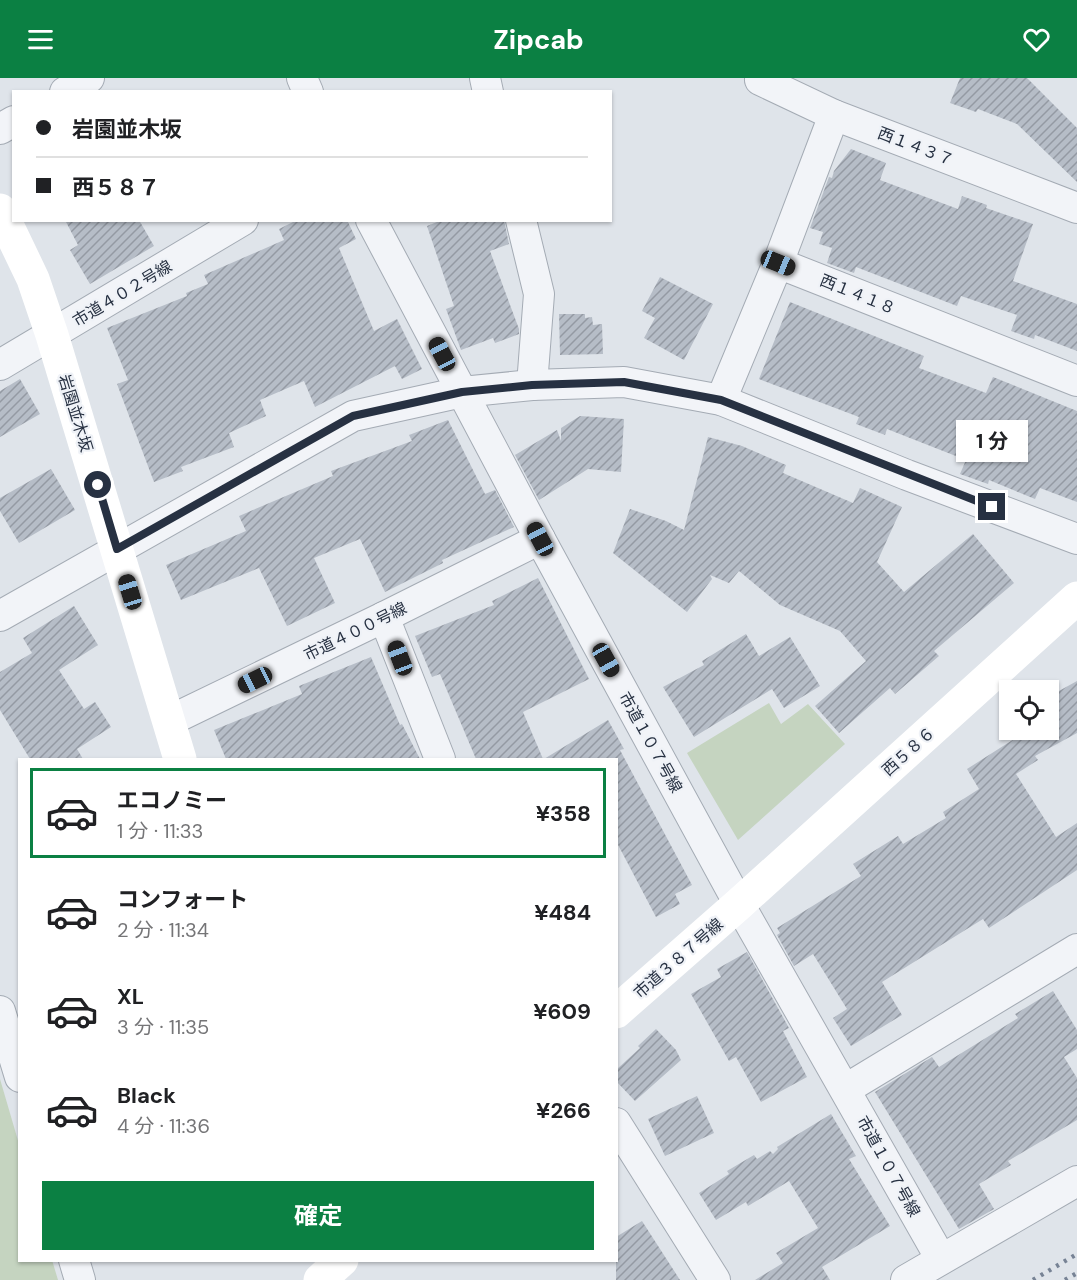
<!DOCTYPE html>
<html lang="ja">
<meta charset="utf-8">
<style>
body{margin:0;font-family:"DM Sans","Noto Sans JP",sans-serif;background:#f2f2f2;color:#202124;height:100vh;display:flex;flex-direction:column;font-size:22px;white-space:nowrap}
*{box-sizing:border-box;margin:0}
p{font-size:20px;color:#757577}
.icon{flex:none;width:33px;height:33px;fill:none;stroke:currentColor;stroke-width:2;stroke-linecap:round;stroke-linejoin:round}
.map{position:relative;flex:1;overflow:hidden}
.side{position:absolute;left:18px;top:680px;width:600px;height:504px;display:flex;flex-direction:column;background:#fff;border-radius:0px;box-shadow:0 2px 4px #0004}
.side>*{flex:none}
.guide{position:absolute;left:12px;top:12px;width:600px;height:132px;border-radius:0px;box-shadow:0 2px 4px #0004;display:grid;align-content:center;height:132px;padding:0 24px;background:#fff}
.buttons{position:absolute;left:999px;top:602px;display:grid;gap:12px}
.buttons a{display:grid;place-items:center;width:60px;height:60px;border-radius:0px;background:#fff;box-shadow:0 2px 4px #0004;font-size:30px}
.end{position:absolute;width:27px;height:27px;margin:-14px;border:8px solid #273142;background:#fff;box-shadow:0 0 0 3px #fff}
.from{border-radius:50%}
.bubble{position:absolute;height:42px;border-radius:0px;background:#fff;box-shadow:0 2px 4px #0004;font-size:20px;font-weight:700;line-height:42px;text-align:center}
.car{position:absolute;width:18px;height:36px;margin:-18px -9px;border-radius:8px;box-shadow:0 0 4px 2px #0007;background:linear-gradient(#222 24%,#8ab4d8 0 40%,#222 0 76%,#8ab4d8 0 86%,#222 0)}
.guide b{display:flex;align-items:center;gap:21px;height:57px;font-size:22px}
.guide b+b{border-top:2px solid #e0e0e0}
.guide i{width:15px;height:15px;background:#202124}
ul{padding:10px 0 0;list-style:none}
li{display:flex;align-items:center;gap:18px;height:90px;margin:0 12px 9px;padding:0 12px;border:3px solid transparent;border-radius:0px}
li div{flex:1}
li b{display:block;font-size:22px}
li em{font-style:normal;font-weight:700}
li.current{border-color:#0b8043}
li>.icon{width:54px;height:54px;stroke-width:1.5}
.action{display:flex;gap:12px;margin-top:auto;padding:12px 24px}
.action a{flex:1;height:69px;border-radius:0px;background:#0b8043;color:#fff;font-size:24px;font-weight:700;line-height:69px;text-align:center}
header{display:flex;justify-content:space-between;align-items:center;height:78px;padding:0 24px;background:#0b8043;color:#fff;font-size:27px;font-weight:700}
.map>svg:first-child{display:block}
.green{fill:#c5d4c0}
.building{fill:url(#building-hatch)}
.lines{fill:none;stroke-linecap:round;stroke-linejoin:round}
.street-casing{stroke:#a4abb4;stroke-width:32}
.street{stroke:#f2f4f8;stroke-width:30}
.secondary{stroke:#fff;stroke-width:33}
.rail{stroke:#778395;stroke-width:4.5;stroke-dasharray:3 6;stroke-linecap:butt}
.route{stroke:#273142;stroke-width:8}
.labels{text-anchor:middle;stroke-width:4.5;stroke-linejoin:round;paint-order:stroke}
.street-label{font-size:16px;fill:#273142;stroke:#eff2f7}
</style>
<header><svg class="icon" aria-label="menu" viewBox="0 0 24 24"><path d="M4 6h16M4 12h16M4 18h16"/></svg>Zipcab<svg class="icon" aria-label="heart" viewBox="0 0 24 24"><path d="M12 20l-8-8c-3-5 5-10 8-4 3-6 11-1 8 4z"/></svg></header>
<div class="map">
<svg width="1077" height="1202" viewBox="0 0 1077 1202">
<defs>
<pattern id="building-hatch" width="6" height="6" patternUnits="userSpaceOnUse" patternTransform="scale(1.5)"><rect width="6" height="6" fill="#b6bdc7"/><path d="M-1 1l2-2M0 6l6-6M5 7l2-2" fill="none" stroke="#949aa3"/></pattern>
</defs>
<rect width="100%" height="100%" fill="#dfe4ea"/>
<g class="green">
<polygon points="769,625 781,646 808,626 845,666 738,762 687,675"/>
<polygon points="0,1001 19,1066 20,1182 52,1182 58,1202 0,1202"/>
</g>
<g class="building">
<polygon points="960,0 1027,0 1077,50 1077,104 1017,46 978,31 976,34 950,25"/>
<polygon points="851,71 886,85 880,102 958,131 962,118 987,127 986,130 1033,146 1013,203 1077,226 1077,273 1035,257 1034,261 1011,253 1017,237 961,218 957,228 856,189 854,195 827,185 832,170 819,166 823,154 810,150 829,99 832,100 834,93"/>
<polygon points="65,142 139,142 154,168 90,206 70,172 78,167"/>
<polygon points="297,142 347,142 356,161 339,170 374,253 397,241 422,291 402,301 395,288 315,329 304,303 260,322 266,338 229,355 234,369 181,389 183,393 154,404 117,306 128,302 107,250 187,218 186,215 208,206 204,197 284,162 279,151"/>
<polygon points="442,142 504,142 509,166 490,173 519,251 519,256 495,265 493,260 461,272 446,231 454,228 427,148"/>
<polygon points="660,199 713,226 684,282 644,260 655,240 642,233"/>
<polygon points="790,224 924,278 919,290 986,315 993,299 1077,333 1077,424 1040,410 1035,421 989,402 988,406 960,396 966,382 887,351 885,357 856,346 859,339 759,301"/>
<polygon points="559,236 585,236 585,240 592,239 593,247 602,246 603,276 560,277"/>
<polygon points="20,301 40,336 0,359 0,313"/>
<polygon points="580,338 624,341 621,394 588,391 539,422 515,377 557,352 561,363 561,350"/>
<polygon points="448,342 485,416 495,412 514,449 442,482 443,485 385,514 360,461 314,480 335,525 287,548 259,490 181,522 166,487 246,453 239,438 333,398 331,393 412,363 409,357"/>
<polygon points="708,359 742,368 786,387 783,395 853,425 860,410 902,429 877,484 904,514 973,456 1014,505 934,573 939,578 895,616 890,610 839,655 815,628 866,583 840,553 780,527 739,493 729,505 710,497 712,501 687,534 613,475 630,431 666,443 684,452"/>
<polygon points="51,391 75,432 19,465 0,433 0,420"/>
<polygon points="538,500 589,601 523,634 543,681 476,681 440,596 432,599 415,558 494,527 492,523"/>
<polygon points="74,528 98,567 59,592 84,631 95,624 111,649 77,671 83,681 30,681 0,632 0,594 32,575 23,560"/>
<polygon points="746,556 759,578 790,559 820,608 784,630 772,611 694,659 663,609 704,587 702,583"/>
<polygon points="371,579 400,647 402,646 420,681 226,681 214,652 302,616 299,608"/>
<polygon points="1077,603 1077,655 1035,678 1038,682 1016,696 1056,759 1077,745 1077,792 989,850 983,841 882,904 902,937 851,968 833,940 847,931 813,876 794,888 777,857 780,855 777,850 861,798 853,786 898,758 903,766 946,740 943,734 979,711 967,691 1030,651 1048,651 1048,619"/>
<polygon points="608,642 624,671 620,672 692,807 675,816 680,826 656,839 616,763 616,681 544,681"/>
<polygon points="747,874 789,950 783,953 807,999 761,1024 736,979 729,983 691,916 721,899 717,891"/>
<polygon points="1053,913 1077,952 1077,971 1064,979 1077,1000 1077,1042 1008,1083 1011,1087 979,1106 994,1131 959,1151 875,1014 932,979 939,989 1018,940 1015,936"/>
<polygon points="656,951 676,972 681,982 635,1023 616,1003 616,992 640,970 638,968"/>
<polygon points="697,1018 714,1055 665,1078 648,1041"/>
<polygon points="831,1036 856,1078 849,1081 890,1148 822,1189 830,1202 755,1202 783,1185 776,1175 818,1150 789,1103 748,1128 746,1124 716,1142 699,1115 729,1096 727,1093 754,1077 757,1081 770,1073 773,1076 778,1071 777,1069"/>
<polygon points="642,1143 680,1202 616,1202 616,1159"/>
</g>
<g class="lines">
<g class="street-casing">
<g id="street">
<polyline points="302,0 308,14"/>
<polyline points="485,0 488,14"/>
<polyline points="761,0 760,2 834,37 1077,130"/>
<polyline points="65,14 89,0"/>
<polyline points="0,51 14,43"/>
<polyline points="371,142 540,461 739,826 941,1181"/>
<polyline points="521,142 539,216 532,307"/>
<polyline points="778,185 834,37"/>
<polyline points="0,287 243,142"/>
<polyline points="721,322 778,185 1077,303"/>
<polyline points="0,538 353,338 462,314 532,307 624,304 721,322 907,397 1077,461"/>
<polyline points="384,539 440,681"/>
<polyline points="169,643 384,539 540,461"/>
<polyline points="0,933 20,999"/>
<polyline points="846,1011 1077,871"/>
<polyline points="616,1045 715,1202"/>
<polyline points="74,1182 80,1202"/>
<polyline points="906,1202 1077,1103"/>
</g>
</g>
<use href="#street" class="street"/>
<g class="secondary">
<polyline points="0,132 33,201 52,257 180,681"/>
<polyline points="616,934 739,826 1077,520"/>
<polyline points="320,1202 342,1182"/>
</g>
<g class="rail">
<polyline points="1033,1202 1077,1176"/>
<polyline points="1065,1202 1077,1195"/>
</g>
</g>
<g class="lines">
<polyline class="route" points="98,407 117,471 353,338 462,314 532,307 624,304 721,322 992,429"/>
</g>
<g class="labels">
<g class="street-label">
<text transform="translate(916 68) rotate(21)" y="6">西１４３７</text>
<text transform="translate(122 215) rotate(-31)" y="6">市道４０２号線</text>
<text transform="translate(858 216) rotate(22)" y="6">西１４１８</text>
<text transform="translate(76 335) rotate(73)" y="6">岩園並木坂</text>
<text transform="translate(355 553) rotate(-26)" y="6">市道４００号線</text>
<text transform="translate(651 664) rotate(61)" y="6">市道１０７号線</text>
<text transform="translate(908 673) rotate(-42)" y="6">西５８６</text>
<text transform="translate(678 880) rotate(-41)" y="6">市道３８７号線</text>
<text transform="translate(889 1088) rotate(61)" y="6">市道１０７号線</text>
</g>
</g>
</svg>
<div class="buttons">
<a><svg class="icon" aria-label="locate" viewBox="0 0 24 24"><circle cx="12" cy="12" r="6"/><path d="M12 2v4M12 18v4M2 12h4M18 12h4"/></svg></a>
</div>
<i class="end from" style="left:98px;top:407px"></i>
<i class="end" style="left:992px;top:429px"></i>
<div class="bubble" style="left:956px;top:342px;width:72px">1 分</div>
<i class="car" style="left:778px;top:185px;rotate:112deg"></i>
<i class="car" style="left:442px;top:276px;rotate:332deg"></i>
<i class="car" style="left:540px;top:461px;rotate:332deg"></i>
<i class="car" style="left:130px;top:514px;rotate:343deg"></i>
<i class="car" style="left:400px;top:580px;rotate:339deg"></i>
<i class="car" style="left:606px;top:582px;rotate:151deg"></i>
<i class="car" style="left:255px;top:602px;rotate:244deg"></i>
<div class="guide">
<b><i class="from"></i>岩園並木坂</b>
<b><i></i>西５８７</b>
</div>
<section class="side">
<ul>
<li class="current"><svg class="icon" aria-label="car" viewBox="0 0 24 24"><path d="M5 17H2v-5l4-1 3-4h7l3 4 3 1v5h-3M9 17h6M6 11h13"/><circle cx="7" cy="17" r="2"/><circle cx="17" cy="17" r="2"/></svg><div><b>エコノミー</b><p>1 分 · 11:33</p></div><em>¥358</em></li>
<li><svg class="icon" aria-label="car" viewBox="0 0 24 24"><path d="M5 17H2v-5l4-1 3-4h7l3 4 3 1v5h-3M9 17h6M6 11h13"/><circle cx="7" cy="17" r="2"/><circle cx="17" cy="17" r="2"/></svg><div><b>コンフォート</b><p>2 分 · 11:34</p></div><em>¥484</em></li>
<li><svg class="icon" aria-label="car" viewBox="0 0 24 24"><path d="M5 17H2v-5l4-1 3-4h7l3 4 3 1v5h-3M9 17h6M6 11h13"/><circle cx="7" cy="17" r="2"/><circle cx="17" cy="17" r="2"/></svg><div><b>XL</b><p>3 分 · 11:35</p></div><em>¥609</em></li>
<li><svg class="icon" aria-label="car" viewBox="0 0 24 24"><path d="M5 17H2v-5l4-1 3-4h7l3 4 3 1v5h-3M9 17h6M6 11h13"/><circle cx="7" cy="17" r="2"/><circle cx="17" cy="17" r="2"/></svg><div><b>Black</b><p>4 分 · 11:36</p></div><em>¥266</em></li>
</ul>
<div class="action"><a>確定</a></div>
</section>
</div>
